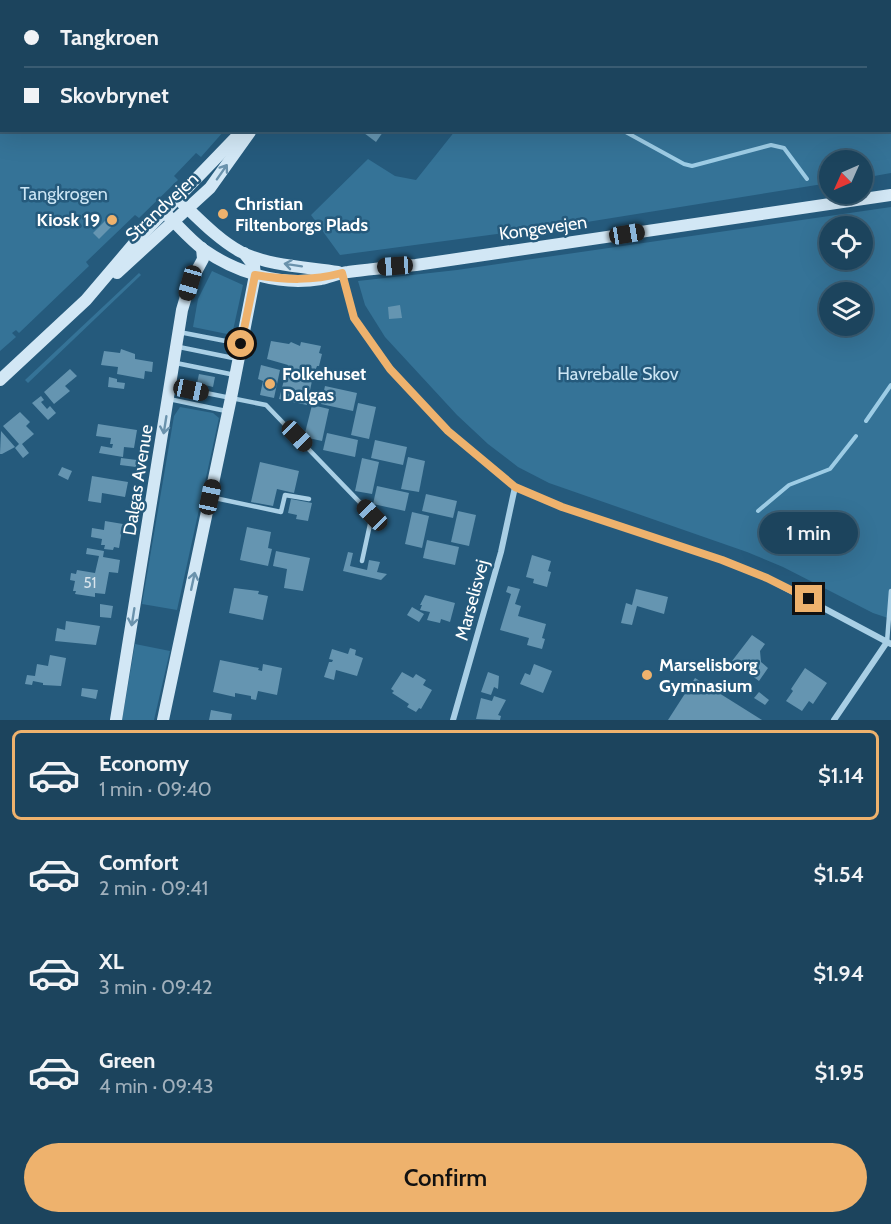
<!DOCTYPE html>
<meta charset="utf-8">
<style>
body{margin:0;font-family:Cabin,sans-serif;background:#294e66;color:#f1f3f6;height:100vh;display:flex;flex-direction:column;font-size:22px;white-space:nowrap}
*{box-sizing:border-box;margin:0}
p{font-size:20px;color:#a0b0bc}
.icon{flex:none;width:33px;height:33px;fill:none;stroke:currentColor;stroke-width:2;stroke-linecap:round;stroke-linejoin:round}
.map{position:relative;height:720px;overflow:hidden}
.sheet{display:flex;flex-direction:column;background:#1c445d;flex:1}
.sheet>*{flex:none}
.hud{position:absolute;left:0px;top:0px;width:891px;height:132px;box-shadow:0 6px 24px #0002,0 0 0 2px #3a5c72;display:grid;align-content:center;height:132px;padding:0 24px;background:#1c445d}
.needle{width:39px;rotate:225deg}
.fabs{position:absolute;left:819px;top:150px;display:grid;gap:12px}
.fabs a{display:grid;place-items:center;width:54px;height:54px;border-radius:50%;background:#1c445d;box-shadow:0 6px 24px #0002,0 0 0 2px #3a5c72;font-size:30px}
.end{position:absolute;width:27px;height:27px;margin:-14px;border:8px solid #eeb26d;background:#111;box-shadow:0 0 0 3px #111}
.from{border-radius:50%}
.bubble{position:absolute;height:42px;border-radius:21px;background:#1c445d;box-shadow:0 6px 24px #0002,0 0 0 2px #3a5c72;font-size:20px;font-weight:600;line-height:42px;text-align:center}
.car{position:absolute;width:18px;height:36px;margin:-18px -9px;border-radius:8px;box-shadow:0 0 4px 2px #0007;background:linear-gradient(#222 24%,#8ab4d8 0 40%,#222 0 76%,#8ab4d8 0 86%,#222 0)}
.hud b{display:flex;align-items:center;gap:21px;height:57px;font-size:22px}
.hud b+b{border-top:2px solid #3a5c72}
.hud i{width:15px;height:15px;background:#f1f3f6}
ul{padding:10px 0 0;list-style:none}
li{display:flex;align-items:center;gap:18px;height:90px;margin:0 12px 9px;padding:0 12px;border:3px solid transparent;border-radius:9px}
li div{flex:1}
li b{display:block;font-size:22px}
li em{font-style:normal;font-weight:600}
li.selected{border-color:#eeb26d}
li>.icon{width:54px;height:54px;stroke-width:1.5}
.action{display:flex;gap:12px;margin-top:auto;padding:12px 24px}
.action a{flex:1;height:69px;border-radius:36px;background:#eeb26d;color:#111;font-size:24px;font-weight:600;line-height:69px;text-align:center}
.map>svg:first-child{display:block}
.green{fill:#357397;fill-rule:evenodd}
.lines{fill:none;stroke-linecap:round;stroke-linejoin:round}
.stream{stroke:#9dcce5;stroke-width:4}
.building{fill:#6595b1}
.lane{stroke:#a9cfe5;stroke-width:4.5}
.street{stroke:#a9cfe5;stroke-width:6}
.secondary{stroke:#d2e7f5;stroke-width:12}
.oneway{stroke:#6a92ac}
.route{stroke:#eeb26d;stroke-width:8}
.poi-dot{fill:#eeb26d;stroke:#255a7c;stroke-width:2}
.labels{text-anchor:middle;stroke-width:5;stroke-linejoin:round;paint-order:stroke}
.number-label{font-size:15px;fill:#d8e4ec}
.park-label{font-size:18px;fill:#cbe5f4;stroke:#255a7c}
.poi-label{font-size:18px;font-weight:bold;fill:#fff;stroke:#255a7c;text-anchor:start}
.street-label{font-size:18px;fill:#fff;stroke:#255a7c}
</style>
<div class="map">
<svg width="891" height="720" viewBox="0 0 891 720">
<rect width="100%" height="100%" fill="#255a7c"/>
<g class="green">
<polygon points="0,0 325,0 2,2 2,130 224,131 201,157 196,153 174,176 178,180 139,218 135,215 86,262 89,266 19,333 16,330 12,333 16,337 0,351"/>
<polygon points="523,0 891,0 891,173 863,178 862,160 830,160 829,183 587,222 340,255 311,215 368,159 395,176 416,180 455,131 890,130 890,2 522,1"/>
<path d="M891,207V619L873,613L783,567L747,552L549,483L518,467L488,444L457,415L385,337L365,305L358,281L457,270ZM830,226H862V260H830ZM830,292H862V326H830Z"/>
<polygon points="212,271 243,285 232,335 193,327 198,299"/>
<polygon points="139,273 141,275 28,383 25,380"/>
<polygon points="180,407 213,413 219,418 177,610 142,604 174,416"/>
<polygon points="135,644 170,651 154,720 122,720"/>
</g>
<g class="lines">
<g class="stream">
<polyline points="622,130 684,164 692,166 771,145 784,148 807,179"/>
<polyline points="866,421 891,385"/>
<polyline points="758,511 789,485 830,469 856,436"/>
</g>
</g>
<g class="building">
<polygon points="360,130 382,130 383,132 376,142"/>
<polygon points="113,213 119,219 99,239 93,233"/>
<polygon points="835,260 852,260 851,266 846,271 839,270 834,264"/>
<polygon points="400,305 402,318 389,319 388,307"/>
<polygon points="271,341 289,344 291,342 300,346 301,342 321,346 319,353 322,354 319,366 317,366 315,371 305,369 304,374 313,376 307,405 279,399 288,365 267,359"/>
<polygon points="121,349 135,354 135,359 153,362 152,372 145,371 144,379 117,374 118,367 101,365 104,351 120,353"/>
<polygon points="261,365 280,370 274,398 260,395 263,381 258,379"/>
<polygon points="70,369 77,376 65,386 70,391 54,404 44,392"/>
<polygon points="199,374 215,377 213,387 197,383"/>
<polygon points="109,377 117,379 117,382 125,383 124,389 108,387"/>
<polygon points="325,386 357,393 353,411 321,404"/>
<polygon points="41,396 44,400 41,402 47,409 50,406 56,413 48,420 32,403"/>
<polygon points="358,403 376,407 369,439 351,435"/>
<polygon points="312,405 329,409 322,441 304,437"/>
<polygon points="20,412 30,422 26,426 34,434 22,444 29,453 23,458 15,448 19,444 3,426"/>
<polygon points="98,424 137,430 134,448 124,447 123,457 99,453 101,446 112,448 113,444 110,444 111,438 96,436"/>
<polygon points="1,431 15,447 2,454 0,454"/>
<polygon points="327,433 358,440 355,457 323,450"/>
<polygon points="375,440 407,447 403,465 371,458"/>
<polygon points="408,457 425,461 419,492 401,489"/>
<polygon points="121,458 137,460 136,467 120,465"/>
<polygon points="362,458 379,462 372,494 355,491"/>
<polygon points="260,462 299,471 294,493 277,489 273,506 251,502"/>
<polygon points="62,467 72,471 68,480 58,475"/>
<polygon points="92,476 128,482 125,497 102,493 101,503 88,501"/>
<polygon points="377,486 409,493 405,511 373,504"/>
<polygon points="426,494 457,501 453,518 422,511"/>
<polygon points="291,499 312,503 308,521 296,519 297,515 288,513"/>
<polygon points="458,511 476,515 469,546 451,542"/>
<polygon points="412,512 429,516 422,548 405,544"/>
<polygon points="105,521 123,524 119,548 114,547 113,550 104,549 105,545 101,545 102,539 91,537 92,528 104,530"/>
<polygon points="247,527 271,532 268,548 272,549 268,566 240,560"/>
<polygon points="427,540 459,547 455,565 423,558"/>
<polygon points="87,548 104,551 103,557 120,560 118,573 109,572 105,594 95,593 95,597 75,594 76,591 73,591 75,581 70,580 71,573 76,574 77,570 95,573 99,556 86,554"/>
<polygon points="276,551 310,558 303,591 284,588 287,569 273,566"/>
<polygon points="348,552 353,553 350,566 367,570 369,560 380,562 377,572 387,574 381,580 343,571"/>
<polygon points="532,555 551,561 548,571 551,572 547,587 533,583 534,579 526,577"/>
<polygon points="508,586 520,589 515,604 521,606 518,616 546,624 542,638 545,639 542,649 527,645 529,638 500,630 511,594 506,592"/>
<polygon points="234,588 259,591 258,594 268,596 263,620 229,613"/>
<polygon points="636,589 668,597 664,614 637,606 632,625 621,623 626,603 632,605"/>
<polygon points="425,595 455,603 450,622 441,619 440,623 427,620 430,612 420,610 422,605 420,605"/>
<polygon points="100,604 113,606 111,618 100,617"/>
<polygon points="412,607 424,614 419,622 407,615"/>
<polygon points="66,621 100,626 96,645 55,641 57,628 65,630"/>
<polygon points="752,635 765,644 760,651 761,662 768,668 759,681 732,661"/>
<polygon points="350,648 356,650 355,655 363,658 357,676 336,670 334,680 324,677 329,662 332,662 333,660 329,659 332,649 348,654"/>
<polygon points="50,655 66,658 61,686 43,685 43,683 33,681 32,685 25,684 27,675 35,676 37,664 48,666"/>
<polygon points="220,660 259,668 258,670 262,671 263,664 282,668 277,695 258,691 256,700 251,699 251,696 235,693 235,697 213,692"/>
<polygon points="534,664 552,671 543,693 520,684 525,673 530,675"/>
<polygon points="805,668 827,683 813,704 809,701 802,711 786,701 793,691 791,689"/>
<polygon points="402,672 413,678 416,674 426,680 423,685 432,690 421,709 419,708 416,712 407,707 409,704 392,693 394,691 391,689"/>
<polygon points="488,672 499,676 498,689 494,687 491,695 481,692"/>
<polygon points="695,678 762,720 668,720"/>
<polygon points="82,688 98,690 96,699 81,696"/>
<polygon points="759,692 769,700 765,705 754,698"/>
<polygon points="494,696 506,700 498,715 501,716 500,720 476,719 481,698 492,701"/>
<polygon points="211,710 232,714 231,720 209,720"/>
</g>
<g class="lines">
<g class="lane">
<polyline points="163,2 164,0"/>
<polyline points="0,99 2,99"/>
<polyline points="179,332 241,344"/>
<polyline points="179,347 238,359"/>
<polyline points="176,363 235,375"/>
<polyline points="171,386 266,405 372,515 362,561"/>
<polyline points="169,399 226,411"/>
<polyline points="210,497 281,512 285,495 309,499"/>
<polyline points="887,642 891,591"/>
</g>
<g class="street">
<polyline points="342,273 354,318 390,369 448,431 515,487 562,507 721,560 767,578 891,644"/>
<polyline points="453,720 501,552 515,487"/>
<polyline points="834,720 887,642"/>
</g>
<g class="secondary">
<polyline points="348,2 349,0"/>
<path d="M183,204C201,221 219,240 241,252C269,266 307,267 338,272"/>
<path d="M164,212C177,224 189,239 204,250C237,273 280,286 321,279C330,277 339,273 348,272C370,269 393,267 416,265L891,195"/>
<polyline points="117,273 210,188 250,132"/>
<polyline points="0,380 86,300 137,240 243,130"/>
<polyline points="116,720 182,310 190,283 203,259 202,248"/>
<polyline points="163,720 231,398 255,275 254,266 244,253"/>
</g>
</g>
<defs><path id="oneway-shaft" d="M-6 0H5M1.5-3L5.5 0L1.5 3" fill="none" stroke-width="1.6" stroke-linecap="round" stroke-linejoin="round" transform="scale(1.5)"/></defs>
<g class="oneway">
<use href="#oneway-shaft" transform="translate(222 172) rotate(-55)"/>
<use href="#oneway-shaft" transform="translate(293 265) rotate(-171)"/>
<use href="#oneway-shaft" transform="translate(165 425) rotate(99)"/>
<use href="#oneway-shaft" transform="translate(193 581) rotate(-78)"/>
<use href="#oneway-shaft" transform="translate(133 617) rotate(99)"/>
</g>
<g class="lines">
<path class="route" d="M241,344L255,275C286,280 312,281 342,273L354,318L390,369L448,431L515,487L562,507L722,560L767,578L809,599"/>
</g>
<g class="poi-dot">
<circle cx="223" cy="214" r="6"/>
<circle cx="112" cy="220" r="6"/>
<circle cx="270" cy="384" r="6"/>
<circle cx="647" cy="675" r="6"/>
</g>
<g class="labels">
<g class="number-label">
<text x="90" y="588">51</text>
</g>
<g class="park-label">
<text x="64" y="200">Tangkrogen</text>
<text x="618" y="380">Havreballe Skov</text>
</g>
<g class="poi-label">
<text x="235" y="210">Christian<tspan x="235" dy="21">Filtenborgs Plads</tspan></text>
<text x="100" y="226" text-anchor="end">Kiosk 19</text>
<text x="282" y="380">Folkehuset<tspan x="282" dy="21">Dalgas</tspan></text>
<text x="659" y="671">Marselisborg<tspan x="659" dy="21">Gymnasium</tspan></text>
</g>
<g class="street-label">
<text transform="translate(162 207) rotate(-43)" y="6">Strandvejen</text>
<text transform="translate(543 228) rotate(-8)" y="6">Kongevejen</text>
<text transform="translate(138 480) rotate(-81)" y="6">Dalgas Avenue</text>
<text transform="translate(472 600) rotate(-75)" y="6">Marselisvej</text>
</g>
</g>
</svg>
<div class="fabs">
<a><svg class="needle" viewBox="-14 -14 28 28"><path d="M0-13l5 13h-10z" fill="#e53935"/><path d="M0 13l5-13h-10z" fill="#a0b0bc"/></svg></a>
<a><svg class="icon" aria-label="locate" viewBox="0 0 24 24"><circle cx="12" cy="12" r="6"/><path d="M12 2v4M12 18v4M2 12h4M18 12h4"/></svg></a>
<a><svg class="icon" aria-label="layers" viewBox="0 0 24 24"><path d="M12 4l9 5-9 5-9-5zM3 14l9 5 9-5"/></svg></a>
</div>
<i class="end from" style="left:241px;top:344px"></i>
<i class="end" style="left:809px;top:599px"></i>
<div class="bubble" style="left:759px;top:512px;width:99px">1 min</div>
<i class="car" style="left:627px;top:234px;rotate:81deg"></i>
<i class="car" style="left:395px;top:266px;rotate:266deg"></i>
<i class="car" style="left:190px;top:283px;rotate:196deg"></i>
<i class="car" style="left:191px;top:390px;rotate:102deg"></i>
<i class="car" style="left:297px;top:436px;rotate:136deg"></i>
<i class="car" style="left:210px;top:497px;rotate:12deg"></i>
<i class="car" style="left:372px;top:515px;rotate:316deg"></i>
<div class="hud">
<b><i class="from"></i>Tangkroen</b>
<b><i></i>Skovbrynet</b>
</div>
</div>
<section class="sheet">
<ul>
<li class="selected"><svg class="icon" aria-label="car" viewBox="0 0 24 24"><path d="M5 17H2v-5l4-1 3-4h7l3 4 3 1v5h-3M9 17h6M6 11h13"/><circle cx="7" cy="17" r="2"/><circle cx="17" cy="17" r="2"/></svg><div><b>Economy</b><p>1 min · 09:40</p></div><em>$1.14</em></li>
<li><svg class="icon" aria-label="car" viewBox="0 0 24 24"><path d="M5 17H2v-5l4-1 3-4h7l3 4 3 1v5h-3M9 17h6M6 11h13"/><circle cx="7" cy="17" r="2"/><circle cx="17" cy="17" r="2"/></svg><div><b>Comfort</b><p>2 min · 09:41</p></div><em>$1.54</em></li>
<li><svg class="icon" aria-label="car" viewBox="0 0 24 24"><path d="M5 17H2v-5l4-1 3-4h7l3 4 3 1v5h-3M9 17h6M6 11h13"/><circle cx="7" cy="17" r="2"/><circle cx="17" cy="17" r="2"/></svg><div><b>XL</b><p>3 min · 09:42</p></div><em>$1.94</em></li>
<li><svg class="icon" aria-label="car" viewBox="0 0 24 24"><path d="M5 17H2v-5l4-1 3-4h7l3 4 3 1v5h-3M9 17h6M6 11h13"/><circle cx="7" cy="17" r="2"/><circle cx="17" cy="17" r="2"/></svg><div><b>Green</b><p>4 min · 09:43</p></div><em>$1.95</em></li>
</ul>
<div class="action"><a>Confirm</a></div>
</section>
